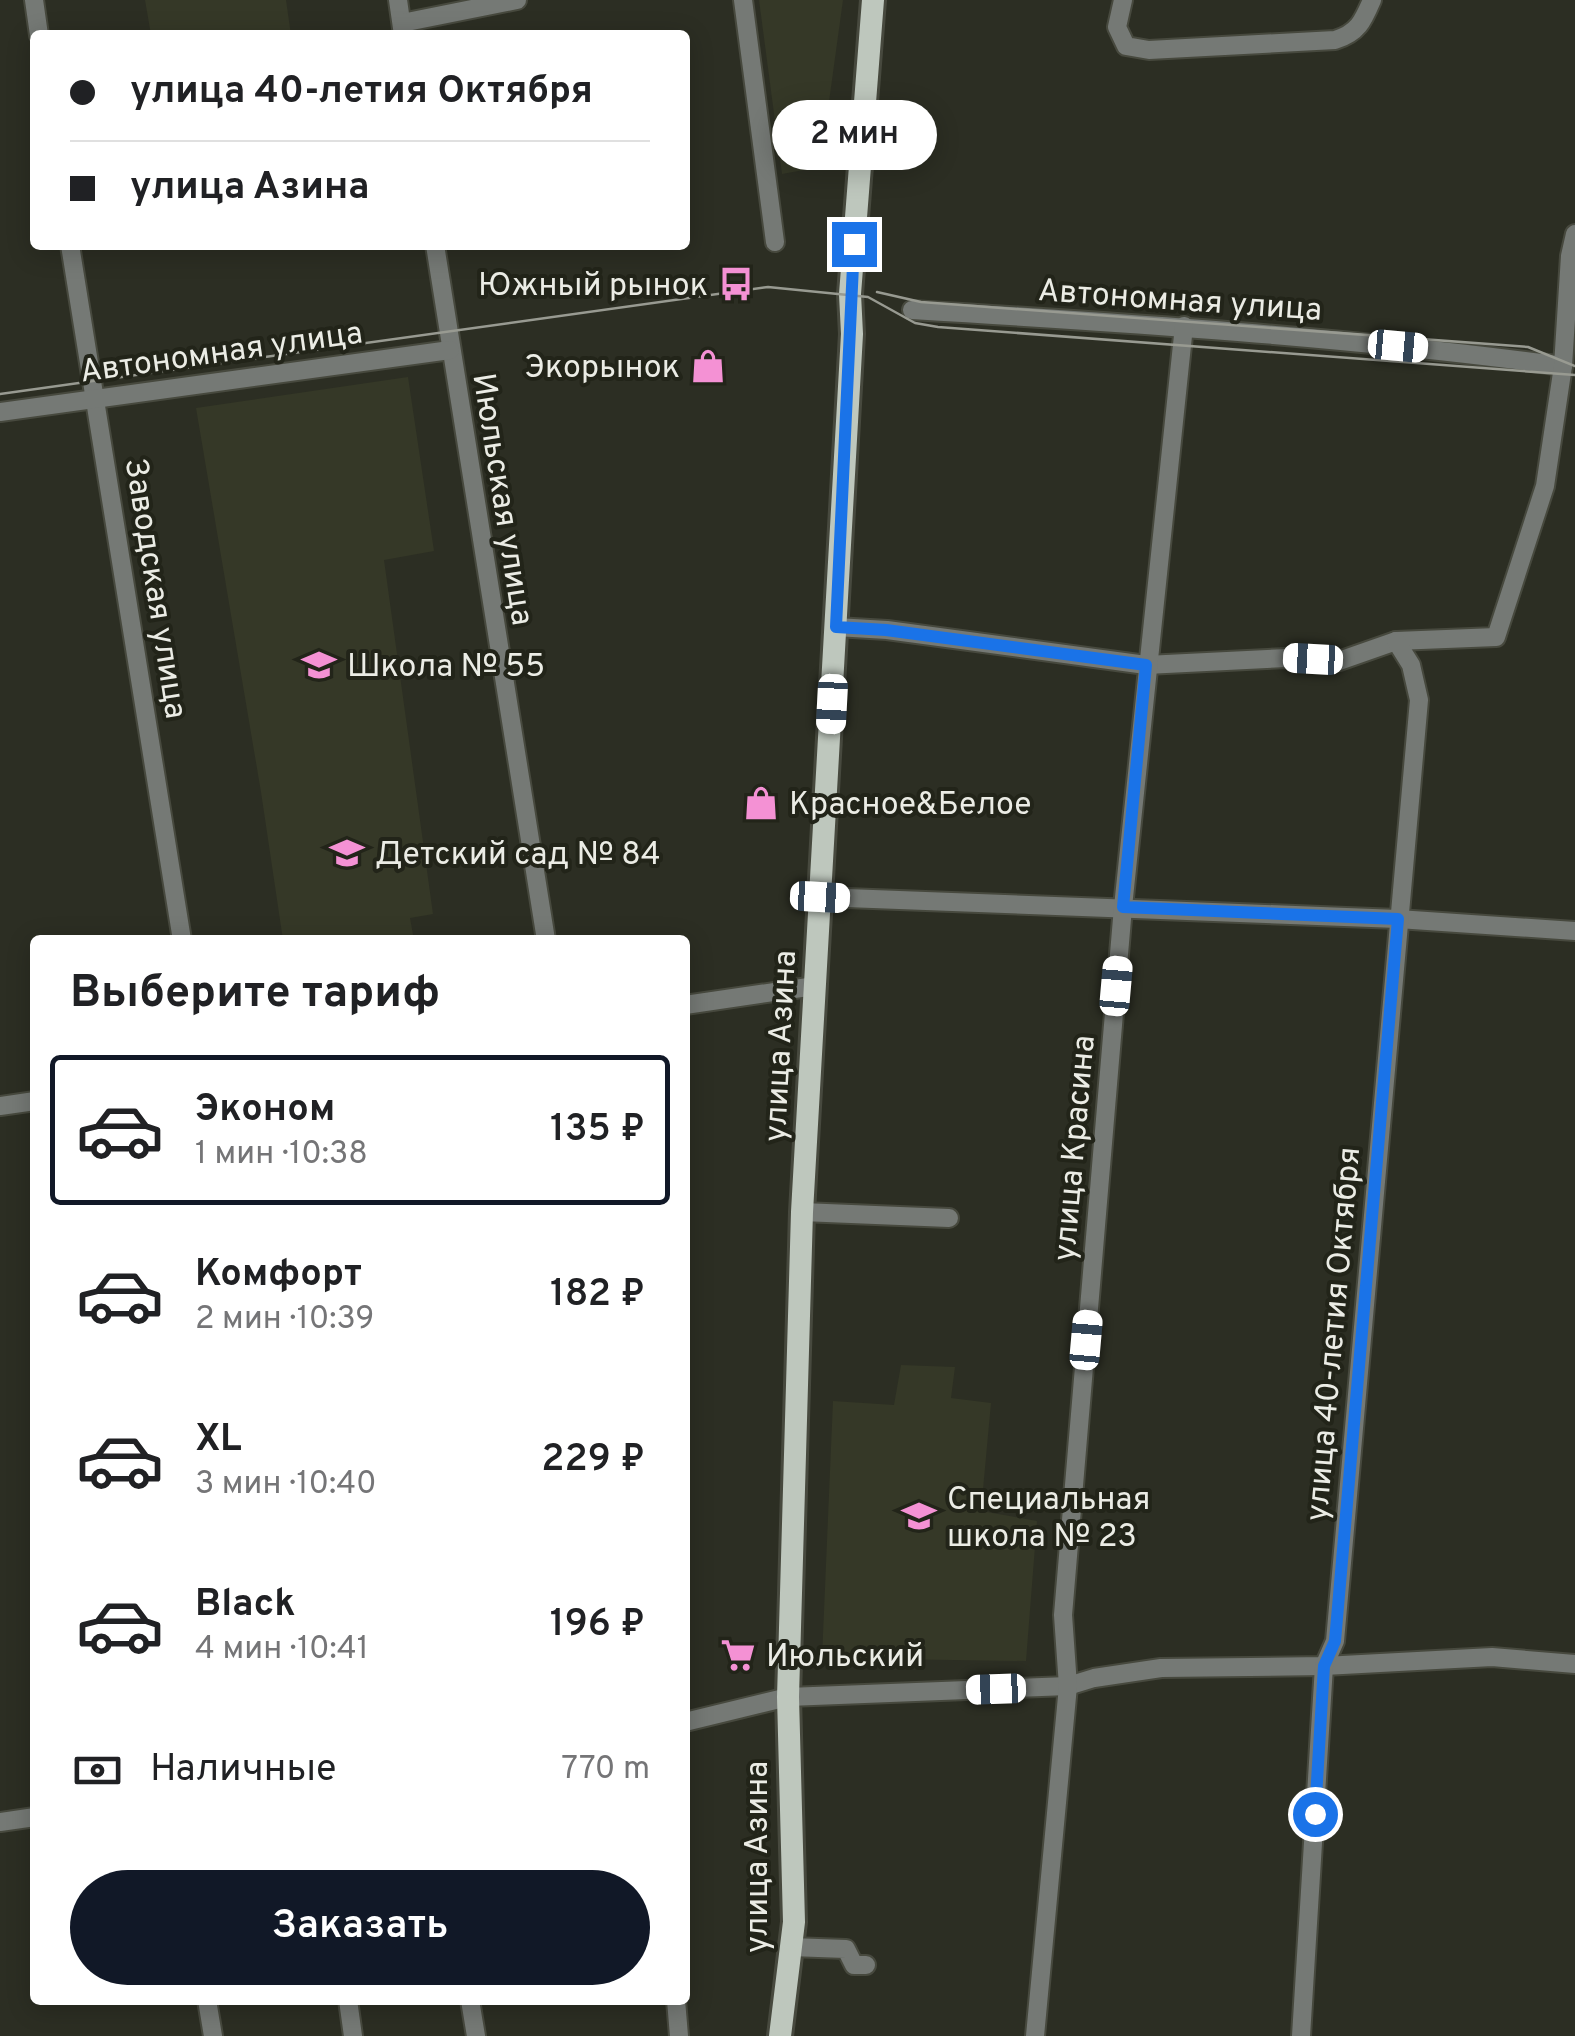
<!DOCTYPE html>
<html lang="ru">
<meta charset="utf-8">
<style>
body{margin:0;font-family:Overpass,sans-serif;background:#f2f2f2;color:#202124;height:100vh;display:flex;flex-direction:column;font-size:38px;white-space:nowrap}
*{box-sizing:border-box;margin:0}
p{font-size:32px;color:#757577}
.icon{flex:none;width:55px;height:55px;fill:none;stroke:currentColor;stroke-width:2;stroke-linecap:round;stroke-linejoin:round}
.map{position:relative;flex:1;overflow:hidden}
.panel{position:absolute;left:30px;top:935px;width:660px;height:1070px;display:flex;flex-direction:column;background:#fff;border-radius:10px;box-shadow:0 5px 25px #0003}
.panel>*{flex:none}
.hud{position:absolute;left:30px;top:30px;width:660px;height:220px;border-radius:10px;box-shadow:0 5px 25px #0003;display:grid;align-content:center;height:220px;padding:0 40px;background:#fff}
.end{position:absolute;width:45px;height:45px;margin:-22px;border:12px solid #1a73e8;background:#fff;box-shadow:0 0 0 5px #fff}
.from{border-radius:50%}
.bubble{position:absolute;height:70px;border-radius:35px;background:#fff;box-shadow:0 5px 25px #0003;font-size:32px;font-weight:600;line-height:70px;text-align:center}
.car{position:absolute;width:30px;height:60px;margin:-30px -15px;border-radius:12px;box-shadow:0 0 8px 2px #0007;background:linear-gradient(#fff 24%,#345 0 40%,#fff 0 76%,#345 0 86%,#fff 0)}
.hud b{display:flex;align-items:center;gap:35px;height:95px;font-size:38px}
.hud b+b{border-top:2px solid #e0e0e0}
.hud i{width:25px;height:25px;background:#202124}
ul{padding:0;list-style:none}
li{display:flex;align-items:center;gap:30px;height:150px;margin:0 20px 15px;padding:0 20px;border:5px solid transparent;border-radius:10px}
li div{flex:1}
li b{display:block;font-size:38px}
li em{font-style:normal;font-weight:600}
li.selected{border-color:#111827}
li>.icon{width:90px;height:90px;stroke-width:1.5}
h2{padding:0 40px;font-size:45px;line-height:120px}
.pay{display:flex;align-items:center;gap:25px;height:110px;padding:0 40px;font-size:38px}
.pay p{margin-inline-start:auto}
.primary-button{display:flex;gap:20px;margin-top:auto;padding:20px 40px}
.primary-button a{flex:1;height:115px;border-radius:60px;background:#111827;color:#fff;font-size:40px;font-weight:600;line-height:115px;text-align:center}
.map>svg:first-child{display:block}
.built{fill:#353827}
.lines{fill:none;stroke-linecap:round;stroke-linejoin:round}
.minor-casing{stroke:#47493e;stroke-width:22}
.major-casing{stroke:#47493e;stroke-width:28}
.minor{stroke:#757975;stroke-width:18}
.major{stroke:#bec7bd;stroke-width:22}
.tram{stroke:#989a91;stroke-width:2.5}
.route{stroke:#1a73e8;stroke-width:12}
.labels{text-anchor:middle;stroke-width:8;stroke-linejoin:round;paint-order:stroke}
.poi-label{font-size:32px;fill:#ebece5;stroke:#222419;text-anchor:start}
.street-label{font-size:32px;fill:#ebece5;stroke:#222419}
</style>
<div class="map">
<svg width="1575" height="2036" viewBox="0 0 1575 2036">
<rect width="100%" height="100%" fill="#2c2e23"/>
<g class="built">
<polygon points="145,0 286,0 291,35 151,35"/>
<polygon points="759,0 843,0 820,167 782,174"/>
<polygon points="408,377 434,551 384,560 433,914 410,918 414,940 283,940 261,792 196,408"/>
<polygon points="901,1365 955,1367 951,1398 991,1403 981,1511 1037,1521 1026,1661 822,1658 833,1401 894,1405"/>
</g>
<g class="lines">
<g class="minor-casing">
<g id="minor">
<polyline points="34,0 39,35"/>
<polyline points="398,0 403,35"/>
<polyline points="743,0 775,242"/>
<path d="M1123,0L1117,27L1126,46L1149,50L1335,40C1358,33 1363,21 1372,0"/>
<polyline points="402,23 517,0"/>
<polyline points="70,245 182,940"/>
<polyline points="435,245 546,940"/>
<path d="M912,310C1130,323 1347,337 1563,366"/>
<polyline points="0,412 450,350"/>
<polyline points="836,627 887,630 1146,665 1287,658 1339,661 1396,641 1496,637 1545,486 1563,366 1570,256 1575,234"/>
<polyline points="820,897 1398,919 1575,931"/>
<polyline points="685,1005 815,986"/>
<polyline points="0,1106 35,1101"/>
<polyline points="802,1212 949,1218"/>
<polyline points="685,1722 788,1697 1068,1686 1094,1678 1161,1668 1324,1666 1492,1657 1575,1664"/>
<polyline points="0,1822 35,1817"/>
<polyline points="791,1947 846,1949 854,1965 866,1965"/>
<polyline points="207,2000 213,2036"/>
<polyline points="348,2000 353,2036"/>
<polyline points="470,2000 476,2036"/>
<polyline points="676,2000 679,2036"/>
<polyline points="1035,2036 1068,1686 1063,1615 1123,907 1184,326"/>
<polyline points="1301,2036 1324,1666 1335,1641 1419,700 1411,665 1396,641"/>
</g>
</g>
<g class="major-casing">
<polyline id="major" points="780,2036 794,1922 788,1697 802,1212 852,334 850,294 873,0"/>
</g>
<use href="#minor" class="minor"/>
<use href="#major" class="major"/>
<g class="tram">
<polyline points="877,292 921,302 1528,347 1575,366"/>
<polyline points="0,394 768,287 868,297 915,323 938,327 1575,375"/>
</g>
</g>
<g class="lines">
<polyline class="route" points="854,244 836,627 886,630 1146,665 1123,907 1398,919 1335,1641 1324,1666 1315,1814"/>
</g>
<defs>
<g id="bus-bare" transform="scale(2.7)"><path d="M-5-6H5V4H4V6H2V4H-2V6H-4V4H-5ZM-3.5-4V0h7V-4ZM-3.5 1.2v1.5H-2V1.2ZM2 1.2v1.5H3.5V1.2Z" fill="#f491d4" stroke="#222419" stroke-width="2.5" paint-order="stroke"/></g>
<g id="shop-bare" transform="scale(2.7)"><path d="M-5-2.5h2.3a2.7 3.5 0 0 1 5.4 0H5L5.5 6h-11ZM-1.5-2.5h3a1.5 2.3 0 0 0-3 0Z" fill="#f491d4" stroke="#222419" stroke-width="2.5" paint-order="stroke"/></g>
<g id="school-bare" transform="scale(2.7)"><path d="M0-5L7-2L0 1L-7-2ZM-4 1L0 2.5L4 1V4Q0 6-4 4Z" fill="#f491d4" stroke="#222419" stroke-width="2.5" paint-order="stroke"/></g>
<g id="supermarket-bare" transform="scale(2.7)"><path d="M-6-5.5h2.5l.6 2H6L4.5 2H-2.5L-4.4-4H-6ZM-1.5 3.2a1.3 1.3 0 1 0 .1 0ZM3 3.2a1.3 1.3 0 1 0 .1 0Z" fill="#f491d4" stroke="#222419" stroke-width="2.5" paint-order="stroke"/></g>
</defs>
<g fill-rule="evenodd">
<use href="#bus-bare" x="736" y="284"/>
<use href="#shop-bare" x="708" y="366"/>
<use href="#school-bare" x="319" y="665"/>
<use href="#shop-bare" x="761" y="803"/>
<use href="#school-bare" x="347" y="853"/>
<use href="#school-bare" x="919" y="1516"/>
<use href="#supermarket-bare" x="738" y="1655"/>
</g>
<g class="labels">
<g class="poi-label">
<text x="708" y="295" text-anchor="end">Южный рынок</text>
<text x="680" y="377" text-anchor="end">Экорынок</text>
<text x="347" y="676">Школа № 55</text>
<text x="789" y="814">Красное&amp;Белое</text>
<text x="375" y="864">Детский сад № 84</text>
<text x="947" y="1509">Специальная<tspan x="947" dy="37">школа № 23</tspan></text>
<text x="766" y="1666">Июльский</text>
</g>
<g class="street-label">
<text transform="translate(1180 299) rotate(4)" y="11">Автономная улица</text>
<text transform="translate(221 351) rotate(-8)" y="11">Автономная улица</text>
<text transform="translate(504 499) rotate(81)" y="11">Июльская улица</text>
<text transform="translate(157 588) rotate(81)" y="11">Заводская улица</text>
<text transform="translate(779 1046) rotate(-87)" y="11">улица Азина</text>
<text transform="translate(1073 1148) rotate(-85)" y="11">улица Красина</text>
<text transform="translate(1332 1334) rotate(-85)" y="11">улица 40-летия Октября</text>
<text transform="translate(756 1857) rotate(-90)" y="11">улица Азина</text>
</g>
</g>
</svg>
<i class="end from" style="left:1315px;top:1814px"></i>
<i class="end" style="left:854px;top:244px"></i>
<div class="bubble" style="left:772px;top:100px;width:165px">2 мин</div>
<i class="car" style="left:1398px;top:346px;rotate:95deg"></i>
<i class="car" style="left:1313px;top:659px;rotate:273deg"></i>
<i class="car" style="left:832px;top:704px;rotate:183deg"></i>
<i class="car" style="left:820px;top:897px;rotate:93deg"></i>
<i class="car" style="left:1116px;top:986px;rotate:5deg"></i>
<i class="car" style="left:1086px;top:1340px;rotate:5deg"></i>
<i class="car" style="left:996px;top:1689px;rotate:268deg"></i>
<div class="hud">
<b><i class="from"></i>улица 40-летия Октября</b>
<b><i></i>улица Азина</b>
</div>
<section class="panel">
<h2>Выберите тариф</h2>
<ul>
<li class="selected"><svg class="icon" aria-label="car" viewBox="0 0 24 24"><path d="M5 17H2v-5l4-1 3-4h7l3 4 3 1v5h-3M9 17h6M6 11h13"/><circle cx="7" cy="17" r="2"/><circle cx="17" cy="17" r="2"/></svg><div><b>Эконом</b><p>1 мин · 10:38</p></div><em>135 ₽</em></li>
<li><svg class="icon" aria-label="car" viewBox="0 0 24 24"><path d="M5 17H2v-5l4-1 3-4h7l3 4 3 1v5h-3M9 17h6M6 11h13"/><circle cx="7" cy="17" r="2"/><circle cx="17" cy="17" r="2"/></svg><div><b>Комфорт</b><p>2 мин · 10:39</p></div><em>182 ₽</em></li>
<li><svg class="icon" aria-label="car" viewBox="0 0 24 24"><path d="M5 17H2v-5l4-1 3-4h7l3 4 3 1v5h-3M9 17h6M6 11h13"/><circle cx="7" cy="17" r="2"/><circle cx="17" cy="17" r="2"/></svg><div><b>XL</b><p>3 мин · 10:40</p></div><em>229 ₽</em></li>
<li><svg class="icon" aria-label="car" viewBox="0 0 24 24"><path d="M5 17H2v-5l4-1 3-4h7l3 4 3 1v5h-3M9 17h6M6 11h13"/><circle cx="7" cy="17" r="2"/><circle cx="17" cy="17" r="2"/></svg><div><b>Black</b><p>4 мин · 10:41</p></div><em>196 ₽</em></li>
</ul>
<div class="pay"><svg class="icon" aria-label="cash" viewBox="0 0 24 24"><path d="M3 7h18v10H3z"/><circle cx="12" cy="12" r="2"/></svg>Наличные<p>770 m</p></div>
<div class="primary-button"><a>Заказать</a></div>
</section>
</div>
